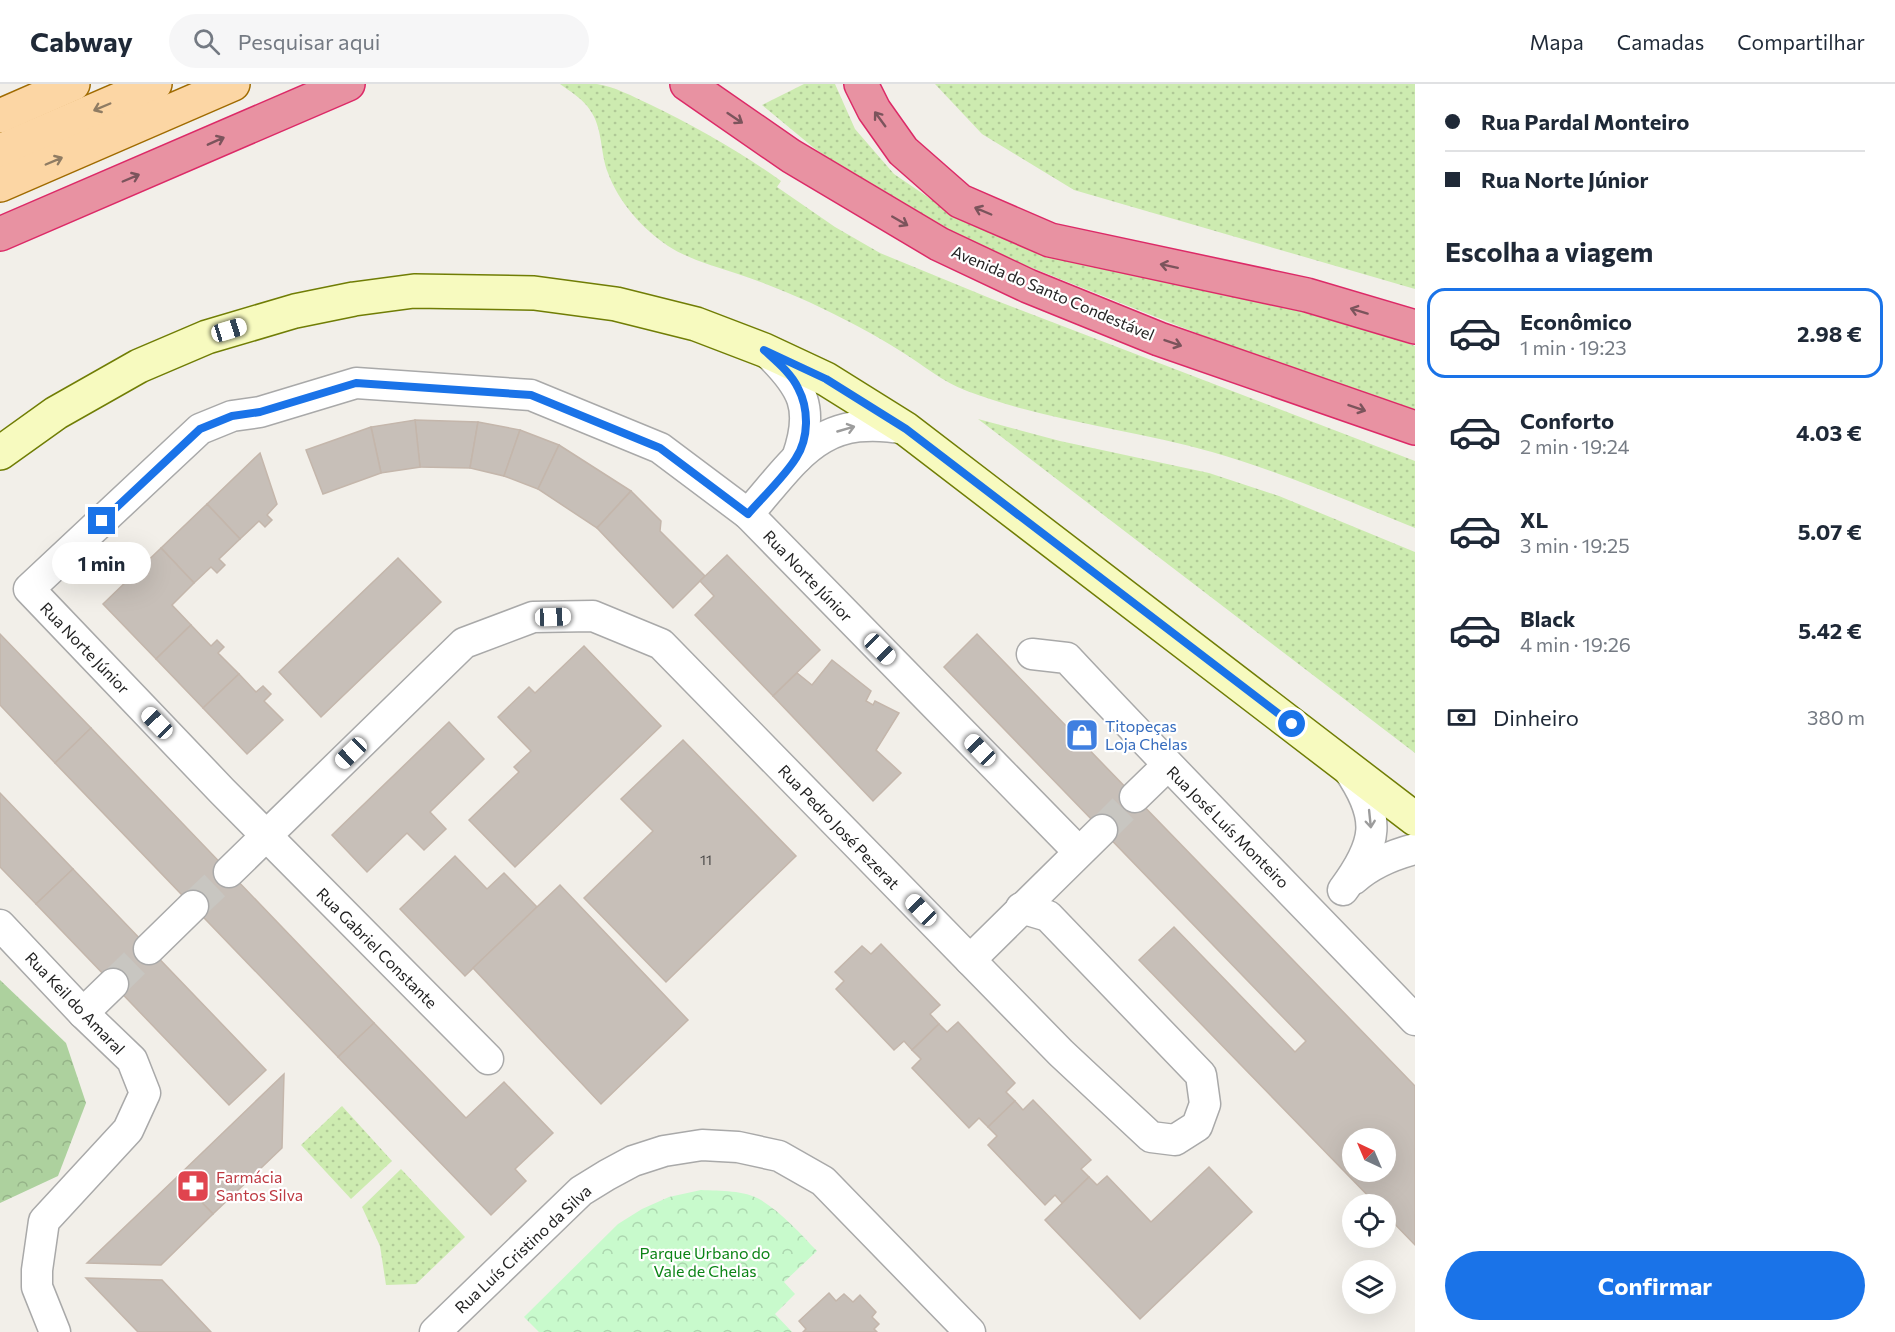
<!DOCTYPE html>
<html lang="pt">
<meta charset="utf-8">
<style>
body{margin:0;font-family:Commissioner,sans-serif;background:#f6f6f7;color:#1f2937;height:100vh;display:flex;flex-direction:column;font-size:22px;white-space:nowrap}
*{box-sizing:border-box;margin:0}
p{font-size:20px;color:#747a83}
.icon{flex:none;width:33px;height:33px;fill:none;stroke:currentColor;stroke-width:2;stroke-linecap:round;stroke-linejoin:round}
.map{position:relative;flex:1;overflow:hidden}
.sheet{display:flex;flex-direction:column;background:#fff;width:480px}
.sheet>*{flex:none}
.guide{display:grid;align-content:center;height:132px;padding:0 30px;background:#fff}
.needle{width:39px;rotate:316deg}
.tools{position:absolute;left:1342px;top:1044px;display:grid;gap:12px}
.tools a{display:grid;place-items:center;width:54px;height:54px;border-radius:50%;background:#fff;box-shadow:0 6px 24px #0002;font-size:30px}
.end{position:absolute;width:27px;height:27px;margin:-14px;border:8px solid #1a73e8;background:#fff;box-shadow:0 0 0 3px #fff}
.from{border-radius:50%}
.bubble{position:absolute;height:42px;border-radius:21px;background:#fff;box-shadow:0 6px 24px #0002;font-size:20px;font-weight:700;line-height:42px;text-align:center}
.car{position:absolute;width:18px;height:36px;margin:-18px -9px;border-radius:8px;box-shadow:0 0 4px 2px #0007;background:linear-gradient(#fff 24%,#345 0 40%,#fff 0 76%,#345 0 86%,#fff 0)}
.guide b{display:flex;align-items:center;gap:21px;height:57px;font-size:22px}
.guide b+b{border-top:2px solid #e0e1e3}
.guide i{width:15px;height:15px;background:#1f2937}
ul{padding:0;list-style:none}
li{display:flex;align-items:center;gap:18px;height:90px;margin:0 12px 9px;padding:0 18px;border:3px solid transparent;border-radius:18px}
li div{flex:1}
li b{display:block;font-size:22px}
li em{font-style:normal;font-weight:700}
li.on{border-color:#1a73e8}
li>.icon{width:54px;height:54px;stroke-width:1.5}
h2{padding:0 30px;font-size:27px;line-height:72px}
.pay{display:flex;align-items:center;gap:15px;height:66px;padding:0 30px;font-size:22px}
.pay p{margin-inline-start:auto}
.cta{display:flex;gap:12px;margin-top:auto;padding:12px 30px}
.cta a{flex:1;height:69px;border-radius:36px;background:#1a73e8;color:#fff;font-size:24px;font-weight:700;line-height:69px;text-align:center}
header{display:flex;align-items:center;gap:36px;box-sizing:border-box;height:84px;padding:0 30px;background:#fff;border-bottom:2px solid #e0e1e3}
header strong{font-size:28px}
nav{display:flex;gap:33px;margin-inline-start:auto;font-size:21px}
.search{width:420px;height:54px;background:#f6f6f7;display:flex;align-items:center;gap:15px;box-sizing:border-box;padding:0 21px;border-radius:33px;color:#747a83;font-size:22px}
main{display:flex;flex:1;min-height:0}
.map>svg:first-child{display:block}
.grass{fill:url(#grass-dots)}
.forest{fill:url(#forest-crowns)}
.park{fill:url(#park-crowns)}
.building{fill:#c7bfb8;stroke:#c4b6ab;stroke-width:1.5;fill-rule:evenodd}
.lines{fill:none;stroke-linecap:round;stroke-linejoin:round}
.street-tunnel{stroke:#c8c6c1;stroke-width:30;stroke-dasharray:30 15;stroke-linecap:butt}
.street-casing{stroke:#a9a9a9;stroke-width:33}
.secondary-casing{stroke:#707d05;stroke-width:36}
.primary-casing{stroke:#a06b00;stroke-width:36}
.highway-casing{stroke:#dc2a67;stroke-width:36}
.street{stroke:#fff;stroke-width:30}
.secondary{stroke:#f7fabf;stroke-width:33}
.primary{stroke:#fcd6a4;stroke-width:33}
.highway{stroke:#e892a2;stroke-width:33}
.oneway{stroke:#8f7c63}
.oneway2{stroke:#7b545c}
.oneway3{stroke:#9c9c9c}
.route{stroke:#1a73e8;stroke-width:8}
.labels{text-anchor:middle;stroke-width:4.5;stroke-linejoin:round;paint-order:stroke}
.number-label{font-size:14px;fill:#4b4948}
.street-label{font-size:16px;fill:#222;stroke:#fff}
.shop-label{font-size:16px;fill:#366cbe;stroke:#fff;text-anchor:start}
.health-label{font-size:16px;fill:#be3a42;stroke:#fff;text-anchor:start}
.park-label{font-size:16px;fill:#0c8416;stroke:#fff}
</style>
<header>
<strong>Cabway</strong>
<div class="search"><svg class="icon" aria-label="search" viewBox="0 0 24 24"><circle cx="10" cy="10" r="6"/><path d="M15 15l6 6"/></svg>Pesquisar aqui</div>
<nav><a>Mapa</a><a>Camadas</a><a>Compartilhar</a></nav>
</header>
<main>
<div class="map">
<svg width="1415" height="1248" viewBox="0 0 1415 1248">
<defs>
<pattern id="grass-dots" width="8" height="8" patternUnits="userSpaceOnUse" patternTransform="scale(1.5)"><rect width="8" height="8" fill="#cdebb0"/><path d="M2 2h.1M6 6h.1" fill="none" stroke="#b0c997" stroke-width="1.8" stroke-linecap="round"/></pattern>
<pattern id="forest-crowns" width="20" height="18" patternUnits="userSpaceOnUse" patternTransform="scale(1.5)"><rect width="20" height="18" fill="#add19e"/><path d="M2 6a3 3 0 1 1 6 0M12 15a3 3 0 1 1 6 0" fill="none" stroke="#95b388"/></pattern>
<pattern id="park-crowns" width="20" height="18" patternUnits="userSpaceOnUse" patternTransform="scale(1.5)"><rect width="20" height="18" fill="#c8facc"/><path d="M2 6a3 3 0 1 1 6 0M12 15a3 3 0 1 1 6 0" fill="none" stroke="#acd6af"/></pattern>
</defs>
<rect width="100%" height="100%" fill="#f2efe9"/>
<g class="grass">
<path d="M560,0C572,0 585,0 597,0C613,2 634,13 649,20C695,42 739,67 781,97L777,103L835,143L880,169L992,215L1415,377V444C1348,417 1281,388 1212,368C1131,345 1046,337 967,307C943,298 923,281 902,268C872,249 841,233 809,218C786,208 762,198 738,190C715,182 690,176 668,162C642,144 619,119 608,89C600,69 603,44 590,26C583,15 571,8 560,0Z"/>
<polygon points="804,0 835,0 855,45 894,90 938,120 1010,155 1135,188 1353,240 1415,262 1415,332 1282,283 947,150 876,109 814,64 762,21"/>
<polygon points="935,0 1415,0 1415,205 1074,106 982,50"/>
<polygon points="978,335 1060,357 1209,389 1279,412 1415,468 1415,669"/>
<polygon points="342,1022 392,1077 351,1115 301,1061"/>
<polygon points="401,1085 465,1153 416,1200 386,1201 380,1162 362,1123"/>
</g>
<polygon class="forest" points="0,896 66,959 86,1019 58,1092 0,1119"/>
<path class="park" d="M701,1106C721,1107 744,1106 761,1116C782,1129 800,1149 817,1167L784,1198L795,1210L775,1230L792,1248H539L524,1233L618,1140L642,1125L669,1113Z"/>
<g class="building">
<polygon points="415,336 478,338 470,384 420,383"/>
<polygon points="415,336 420,383 381,389 371,343"/>
<polygon points="478,338 520,346 504,392 470,384"/>
<polygon points="371,343 381,389 323,410 306,366"/>
<polygon points="520,346 559,361 538,405 504,392"/>
<polygon points="559,361 631,407 597,444 538,405"/>
<polygon points="260,369 277,420 267,431 272,436 265,443 259,437 240,455 207,420"/>
<polygon points="631,407 661,437 660,447 705,492 673,524 597,444"/>
<polygon points="207,420 240,455 219,475 225,481 217,489 211,483 194,499 161,464"/>
<polygon points="161,464 194,499 172,521 191,541 156,575 103,520"/>
<polygon points="727,471 820,566 773,612 695,531 714,512 700,497"/>
<polygon points="398,474 441,518 321,633 279,588"/>
<polygon points="191,541 211,562 217,556 224,563 218,569 239,590 203,624 156,575"/>
<polygon points="0,550 91,644 55,679 0,621"/>
<path d="M977,550L1415,1002V1161L1386,1131V1120H1376L1139,876L1174,843L1295,968L1306,957L944,583ZM1353,1054H1386V1088H1353Z"/>
<polygon points="584,562 661,642 515,783 469,736 519,688 514,683 531,667 498,633 529,603 535,609"/>
<polygon points="832,576 871,607 866,617 873,621 875,617 899,629 876,666 901,689 873,717 773,612 797,589 812,601"/>
<polygon points="239,590 256,608 263,602 271,610 264,617 283,636 247,670 203,624"/>
<polygon points="449,638 484,675 430,728 446,745 424,766 407,749 367,788 332,751"/>
<polygon points="91,644 374,939 338,973 55,679"/>
<polygon points="683,656 796,772 666,898 584,814 653,747 621,715"/>
<polygon points="0,709 73,785 36,820 0,783"/>
<polygon points="455,772 487,805 504,789 537,823 465,892 400,825"/>
<polygon points="73,785 266,986 229,1021 36,820"/>
<polygon points="560,801 688,936 601,1020 473,884"/>
<polygon points="881,860 940,921 930,930 939,940 912,966 904,957 894,966 836,905 844,897 835,888 862,862 871,870"/>
<polygon points="958,938 1015,999 1006,1008 1015,1017 988,1043 979,1034 969,1044 912,984 921,975 912,966 939,940 947,948"/>
<polygon points="374,939 466,1034 504,998 553,1049 515,1085 526,1097 491,1131 338,973"/>
<polygon points="284,990 282,1064 213,1130 177,1093"/>
<polygon points="1033,1016 1091,1076 1081,1085 1089,1093 1062,1119 1055,1111 1045,1121 988,1061 997,1052 988,1043 1015,1017 1023,1026"/>
<polygon points="1209,1083 1252,1128 1140,1235 1045,1136 1089,1093 1097,1101 1107,1092 1151,1138"/>
<polygon points="177,1093 213,1130 161,1181 87,1179"/>
<polygon points="86,1194 162,1196 211,1248 138,1248"/>
<polygon points="829,1209 836,1217 844,1210 853,1218 860,1211 876,1228 872,1233 879,1240 874,1245 877,1248 803,1248 806,1245 799,1237"/>
</g>
<g class="lines">
<g class="street-tunnel">
<polyline points="1102,746 1135,713"/>
<polyline points="193,822 229,788"/>
<polyline points="113,900 149,865"/>
</g>
<g class="street-casing">
<g id="street">
<path d="M767,268C803,303 815,324 797,374"/>
<path d="M748,430C799,372 820,329 906,345"/>
<path d="M1032,570L1067,574C1181,696 1299,815 1415,936"/>
<polyline points="1135,713 1168,681"/>
<polyline points="229,788 464,559 533,533 593,532 661,560 1061,969 1151,1053 1175,1056 1197,1042 1205,1020 1201,991 1048,832 1021,824"/>
<path d="M1354,795C1372,779 1392,771 1415,765"/>
<path d="M1343,806C1378,759 1382,734 1348,685"/>
<polyline points="0,841 83,929 132,976 145,1009 128,1046 44,1137 37,1186 37,1203 55,1248"/>
<polyline points="149,865 193,822"/>
<polyline points="970,876 1102,746"/>
<polyline points="83,929 113,900"/>
<polyline points="488,975 222,707 29,505 200,345 232,332 260,328 356,299 531,311 660,364 748,430 1079,768"/>
<polyline points="435,1248 581,1107 607,1091 633,1077 664,1067 702,1061 738,1063 779,1072 823,1097 970,1248"/>
</g>
</g>
<g class="secondary-casing">
<polyline id="secondary" points="0,369 56,329 139,282 207,253 295,227 354,215 414,207 534,209 616,220 696,240 764,266 826,295 906,345 1415,735"/>
</g>
<g class="primary-casing">
<g id="primary">
<polyline points="0,32 73,0"/>
<polyline points="0,67 155,0"/>
<polyline points="0,101 233,0"/>
</g>
</g>
<g class="highway-casing">
<g id="highway">
<polyline points="687,0 791,72 939,160 1028,202 1159,255 1415,344"/>
<polyline points="861,0 874,26 903,67 960,117 1050,156 1307,211 1415,243"/>
<polyline points="0,150 348,0"/>
</g>
</g>
<use href="#street" class="street"/>
<use href="#secondary" class="secondary"/>
<use href="#primary" class="primary"/>
<use href="#highway" class="highway"/>
</g>
<defs><path id="oneway-shaft" d="M-6 0H5M1.5-3L5.5 0L1.5 3" fill="none" stroke-width="1.6" stroke-linecap="round" stroke-linejoin="round" transform="scale(1.5)"/></defs>
<g class="oneway">
<use href="#oneway-shaft" transform="translate(102 23) rotate(157)"/>
<use href="#oneway-shaft" transform="translate(54 77) rotate(-23)"/>
</g>
<g class="oneway2">
<use href="#oneway-shaft" transform="translate(735 34) rotate(34)"/>
<use href="#oneway-shaft" transform="translate(880 35) rotate(-126)"/>
<use href="#oneway-shaft" transform="translate(216 57) rotate(-24)"/>
<use href="#oneway-shaft" transform="translate(131 94) rotate(-23)"/>
<use href="#oneway-shaft" transform="translate(983 127) rotate(-157)"/>
<use href="#oneway-shaft" transform="translate(900 137) rotate(30)"/>
<use href="#oneway-shaft" transform="translate(1169 182) rotate(-168)"/>
<use href="#oneway-shaft" transform="translate(1359 227) rotate(-163)"/>
<use href="#oneway-shaft" transform="translate(1173 259) rotate(19)"/>
<use href="#oneway-shaft" transform="translate(1357 324) rotate(19)"/>
</g>
<g class="oneway3">
<use href="#oneway-shaft" transform="translate(846 345) rotate(-16)"/>
<use href="#oneway-shaft" transform="translate(1370 735) rotate(84)"/>
</g>
<g class="lines">
<path class="route" d="M102,437L200,345L232,332L260,328L356,299L531,311L660,364L748,430C762,414 785,392 796,374C809,354 809,325 798,304C791,289 776,277 764,266L826,295L906,345L1292,640"/>
</g>
<defs>
<g id="shop-square" transform="scale(1.725)"><rect x="-9" y="-9" width="18" height="18" rx="4" fill="#3f7fe0" stroke="#fff"/><path d="M-5-2.5h2.3a2.7 3.5 0 0 1 5.4 0H5L5.5 6h-11ZM-1.5-2.5h3a1.5 2.3 0 0 0-3 0Z" fill="#fff"/></g>
<g id="pharmacy-square" transform="scale(1.725)"><rect x="-9" y="-9" width="18" height="18" rx="4" fill="#e0444e" stroke="#fff"/><path d="M-2-6h4v4h4v4h-4v4h-4v-4h-4v-4h4Z" fill="#fff"/></g>
</defs>
<g fill-rule="evenodd">
<use href="#shop-square" x="1082" y="651"/>
<use href="#pharmacy-square" x="193" y="1102"/>
</g>
<g class="labels">
<g class="number-label">
<text x="706" y="781">11</text>
</g>
<g class="street-label">
<text transform="translate(1053 209) rotate(23)" y="6">Avenida do Santo Condestável</text>
<text transform="translate(808 492) rotate(46)" y="6">Rua Norte Júnior</text>
<text transform="translate(85 564) rotate(46)" y="6">Rua Norte Júnior</text>
<text transform="translate(839 743) rotate(46)" y="6">Rua Pedro José Pezerat</text>
<text transform="translate(1228 743) rotate(45)" y="6">Rua José Luís Monteiro</text>
<text transform="translate(377 864) rotate(45)" y="6">Rua Gabriel Constante</text>
<text transform="translate(75 919) rotate(46)" y="6">Rua Keil do Amaral</text>
<text transform="translate(523 1165) rotate(-43)" y="6">Rua Luís Cristino da Silva</text>
</g>
<g class="shop-label">
<text x="1105" y="648">Titopeças<tspan x="1105" dy="18">Loja Chelas</tspan></text>
</g>
<g class="health-label">
<text x="216" y="1099">Farmácia<tspan x="216" dy="18">Santos Silva</tspan></text>
</g>
<g class="park-label">
<text x="705" y="1175">Parque Urbano do<tspan x="705" dy="18">Vale de Chelas</tspan></text>
</g>
</g>
</svg>
<div class="tools">
<a><svg class="needle" viewBox="-14 -14 28 28"><path d="M0-13l5 13h-10z" fill="#e53935"/><path d="M0 13l5-13h-10z" fill="#747a83"/></svg></a>
<a><svg class="icon" aria-label="locate" viewBox="0 0 24 24"><circle cx="12" cy="12" r="6"/><path d="M12 2v4M12 18v4M2 12h4M18 12h4"/></svg></a>
<a><svg class="icon" aria-label="layers" viewBox="0 0 24 24"><path d="M12 4l9 5-9 5-9-5zM3 14l9 5 9-5"/></svg></a>
</div>
<i class="end from" style="left:1292px;top:640px"></i>
<i class="end" style="left:102px;top:437px"></i>
<div class="bubble" style="left:52px;top:458px;width:99px">1 min</div>
<i class="car" style="left:229px;top:246px;rotate:73deg"></i>
<i class="car" style="left:553px;top:533px;rotate:88deg"></i>
<i class="car" style="left:880px;top:565px;rotate:135deg"></i>
<i class="car" style="left:157px;top:639px;rotate:316deg"></i>
<i class="car" style="left:980px;top:666px;rotate:316deg"></i>
<i class="car" style="left:351px;top:669px;rotate:226deg"></i>
<i class="car" style="left:921px;top:826px;rotate:316deg"></i>
</div>
<section class="sheet">
<div class="guide">
<b><i class="from"></i>Rua Pardal Monteiro</b>
<b><i></i>Rua Norte Júnior</b>
</div>
<h2>Escolha a viagem</h2>
<ul>
<li class="on"><svg class="icon" aria-label="car" viewBox="0 0 24 24"><path d="M5 17H2v-5l4-1 3-4h7l3 4 3 1v5h-3M9 17h6M6 11h13"/><circle cx="7" cy="17" r="2"/><circle cx="17" cy="17" r="2"/></svg><div><b>Econômico</b><p>1 min · 19:23</p></div><em>2.98 €</em></li>
<li><svg class="icon" aria-label="car" viewBox="0 0 24 24"><path d="M5 17H2v-5l4-1 3-4h7l3 4 3 1v5h-3M9 17h6M6 11h13"/><circle cx="7" cy="17" r="2"/><circle cx="17" cy="17" r="2"/></svg><div><b>Conforto</b><p>2 min · 19:24</p></div><em>4.03 €</em></li>
<li><svg class="icon" aria-label="car" viewBox="0 0 24 24"><path d="M5 17H2v-5l4-1 3-4h7l3 4 3 1v5h-3M9 17h6M6 11h13"/><circle cx="7" cy="17" r="2"/><circle cx="17" cy="17" r="2"/></svg><div><b>XL</b><p>3 min · 19:25</p></div><em>5.07 €</em></li>
<li><svg class="icon" aria-label="car" viewBox="0 0 24 24"><path d="M5 17H2v-5l4-1 3-4h7l3 4 3 1v5h-3M9 17h6M6 11h13"/><circle cx="7" cy="17" r="2"/><circle cx="17" cy="17" r="2"/></svg><div><b>Black</b><p>4 min · 19:26</p></div><em>5.42 €</em></li>
</ul>
<div class="pay"><svg class="icon" aria-label="cash" viewBox="0 0 24 24"><path d="M3 7h18v10H3z"/><circle cx="12" cy="12" r="2"/></svg>Dinheiro<p>380 m</p></div>
<div class="cta"><a>Confirmar</a></div>
</section>
</main>
